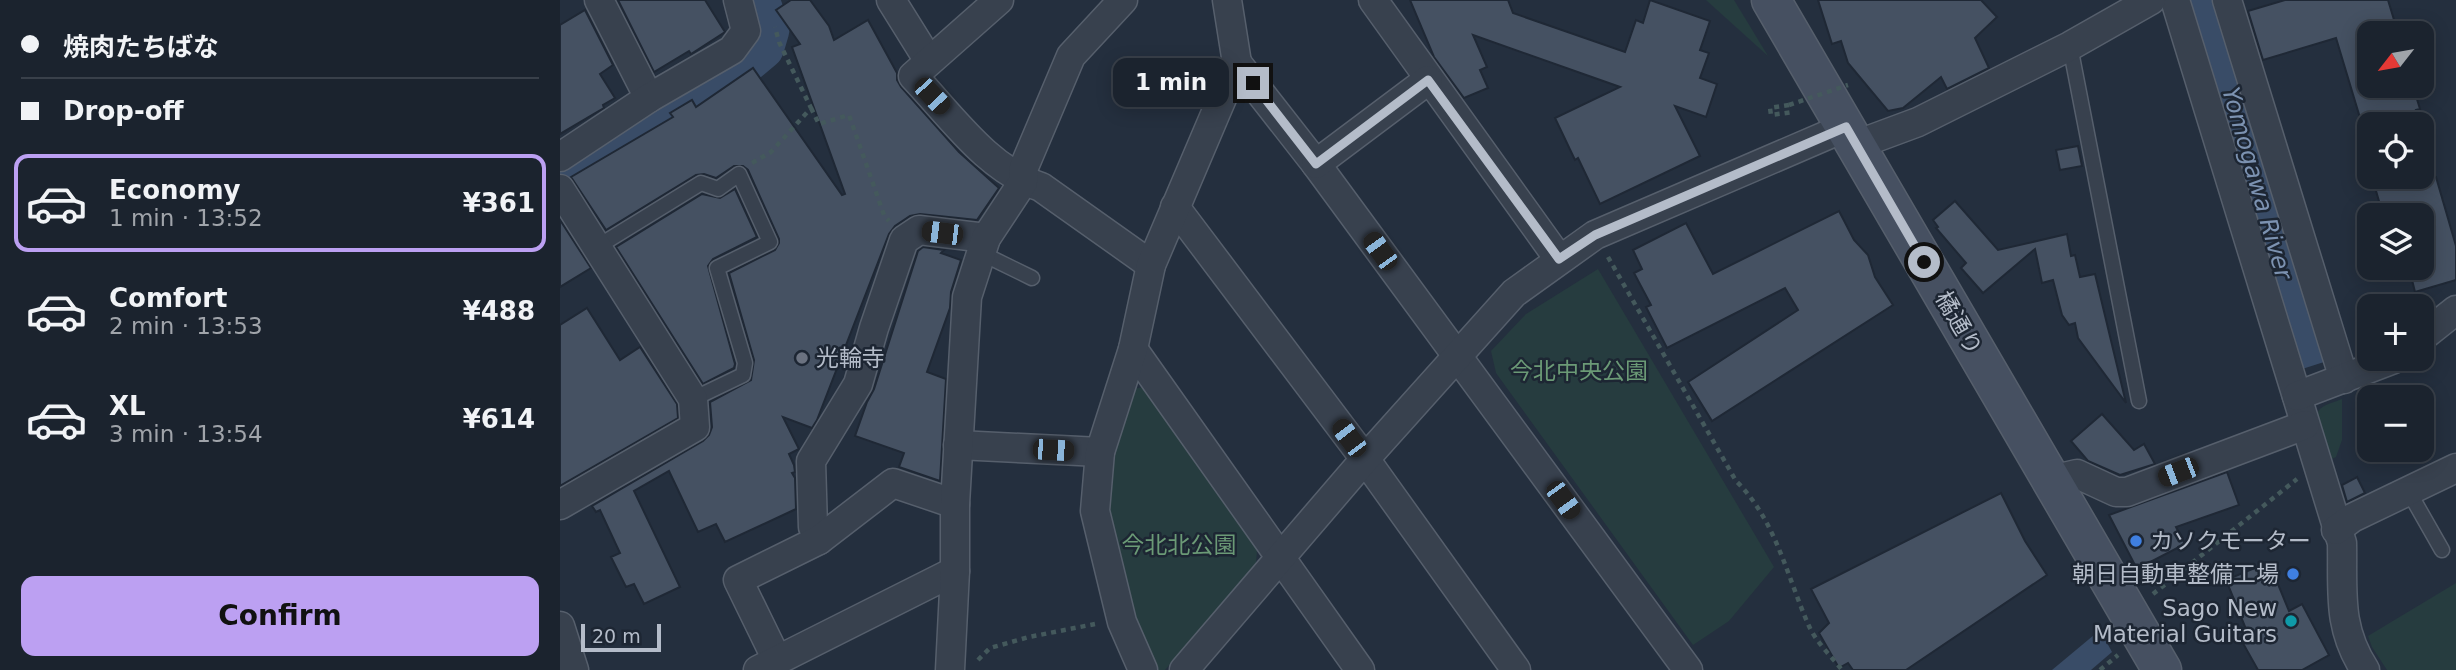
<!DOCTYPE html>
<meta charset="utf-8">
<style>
body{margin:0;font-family:"DejaVu Sans","Noto Sans JP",sans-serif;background:#242b36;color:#f1f3f6;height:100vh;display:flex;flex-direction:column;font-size:26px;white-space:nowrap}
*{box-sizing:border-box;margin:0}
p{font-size:23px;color:#a0a4aa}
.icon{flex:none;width:38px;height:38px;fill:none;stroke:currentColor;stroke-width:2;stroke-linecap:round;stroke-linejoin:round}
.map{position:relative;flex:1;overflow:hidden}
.sheet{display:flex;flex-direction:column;background:#1b232e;width:560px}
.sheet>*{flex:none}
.hud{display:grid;align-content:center;height:154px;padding:0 21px;background:#1b232e}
.needle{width:46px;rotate:239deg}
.buttons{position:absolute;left:1797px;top:21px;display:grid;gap:14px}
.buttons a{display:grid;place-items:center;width:77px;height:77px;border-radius:14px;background:#1b232e;box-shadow:0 4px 18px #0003,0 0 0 2px #39404a;font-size:35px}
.scale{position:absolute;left:21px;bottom:18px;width:80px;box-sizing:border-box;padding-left:7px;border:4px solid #b4bcc9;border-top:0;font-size:19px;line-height:24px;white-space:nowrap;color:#b4bcc9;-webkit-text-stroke:5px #1d2633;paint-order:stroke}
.end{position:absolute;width:32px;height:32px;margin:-16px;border:9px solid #b4bcc9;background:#111;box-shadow:0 0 0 4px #111}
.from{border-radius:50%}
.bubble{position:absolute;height:49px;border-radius:14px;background:#1b232e;box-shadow:0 4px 18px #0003,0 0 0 2px #39404a;font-size:23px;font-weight:700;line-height:49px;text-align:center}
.car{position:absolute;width:21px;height:42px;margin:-21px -10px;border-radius:9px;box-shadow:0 0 5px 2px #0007;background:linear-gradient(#222 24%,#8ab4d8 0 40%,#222 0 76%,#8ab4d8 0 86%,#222 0)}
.hud b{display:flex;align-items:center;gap:24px;height:66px;font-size:26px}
.hud b+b{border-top:2px solid #39404a}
.hud i{width:18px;height:18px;background:#f1f3f6}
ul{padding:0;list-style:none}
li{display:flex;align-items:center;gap:21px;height:98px;margin:0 14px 10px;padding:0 7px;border:4px solid transparent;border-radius:14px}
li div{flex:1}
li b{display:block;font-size:26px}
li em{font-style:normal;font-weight:700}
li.selected{border-color:#bca0f2}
li>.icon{width:63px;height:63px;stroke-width:1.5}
.button{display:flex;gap:14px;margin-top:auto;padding:14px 21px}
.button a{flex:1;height:80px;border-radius:14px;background:#bca0f2;color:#111;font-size:28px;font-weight:700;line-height:80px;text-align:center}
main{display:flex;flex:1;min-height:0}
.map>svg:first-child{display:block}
.green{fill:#263c3f}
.water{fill:#394c67}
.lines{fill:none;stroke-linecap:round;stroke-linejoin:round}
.river{stroke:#394c67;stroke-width:49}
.building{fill:#455162;stroke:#1f2835;stroke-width:2}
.lane-casing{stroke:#565f6c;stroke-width:17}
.street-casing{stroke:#565f6c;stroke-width:31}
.secondary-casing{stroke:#565f6c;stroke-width:41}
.path{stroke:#44595c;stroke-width:4.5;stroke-dasharray:5 5;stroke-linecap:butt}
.lane{stroke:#38414e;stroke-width:14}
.street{stroke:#38414e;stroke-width:28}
.secondary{stroke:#465061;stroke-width:38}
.path-bridge{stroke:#44595c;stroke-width:4.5;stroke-dasharray:5 5;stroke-linecap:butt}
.route{stroke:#b4bcc9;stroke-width:9}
.worship-dot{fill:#6b7280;stroke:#1d2633;stroke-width:2.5}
.shop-dot{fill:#3f7fe0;stroke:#1d2633;stroke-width:2.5}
.culture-dot{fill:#0f9aa8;stroke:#1d2633;stroke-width:2.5}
.labels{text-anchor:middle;stroke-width:5;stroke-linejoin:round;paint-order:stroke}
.street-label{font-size:23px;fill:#b4bcc9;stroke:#1d2633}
.poi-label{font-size:23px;fill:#b4bcc9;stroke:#1d2633;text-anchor:start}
.park-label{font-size:23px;fill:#6b9a76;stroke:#1d2633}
.water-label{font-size:24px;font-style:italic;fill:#7c92b1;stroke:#1d2633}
</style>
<main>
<section class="sheet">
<div class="hud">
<b><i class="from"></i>焼肉たちばな</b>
<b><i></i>Drop-off</b>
</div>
<ul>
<li class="selected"><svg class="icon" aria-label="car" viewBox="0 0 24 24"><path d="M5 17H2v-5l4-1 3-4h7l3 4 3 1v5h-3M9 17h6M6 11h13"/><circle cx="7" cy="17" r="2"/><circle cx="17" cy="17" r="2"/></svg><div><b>Economy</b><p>1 min · 13:52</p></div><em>¥361</em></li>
<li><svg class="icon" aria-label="car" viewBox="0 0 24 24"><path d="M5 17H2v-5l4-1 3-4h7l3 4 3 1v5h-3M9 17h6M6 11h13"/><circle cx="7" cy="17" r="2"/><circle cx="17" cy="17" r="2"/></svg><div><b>Comfort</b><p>2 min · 13:53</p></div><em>¥488</em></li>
<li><svg class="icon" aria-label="car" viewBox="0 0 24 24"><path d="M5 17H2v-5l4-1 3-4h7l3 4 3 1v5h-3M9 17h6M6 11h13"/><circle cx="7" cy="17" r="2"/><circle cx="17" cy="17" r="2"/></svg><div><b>XL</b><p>3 min · 13:54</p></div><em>¥614</em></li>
</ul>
<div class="button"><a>Confirm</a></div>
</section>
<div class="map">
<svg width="1896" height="670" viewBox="0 0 1896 670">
<rect width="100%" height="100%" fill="#242f3e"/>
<g class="green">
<polygon points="1146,0 1174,0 1208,56"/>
<polygon points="1038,269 1214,567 1169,621 1133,645 936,373 931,351 966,314"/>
<polygon points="587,386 698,539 696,563 605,670 588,670 542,506 565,391"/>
<path d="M1782,399V440L1776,457L1765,462C1762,449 1750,420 1760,409C1765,404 1775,402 1782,399Z"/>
<polygon points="1896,583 1896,670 1827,670 1812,647 1808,636"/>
</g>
<g class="water">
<polygon points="1627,0 1655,0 1764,362 1739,370"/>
<polygon points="1540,630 1552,652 1531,670 1492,670"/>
</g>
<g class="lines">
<polyline class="river" points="0,176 66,133 176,66 200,46 205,29 195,0"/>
</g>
<g class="building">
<polygon points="58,0 145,0 165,32 131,54 129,51 94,72"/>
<polygon points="231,0 250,0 269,26 274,40 308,20 337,73 337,80 341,87 399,152 439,188 417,220 360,214 350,216 335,226 329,234 257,420 252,428 223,417 239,449 229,454 234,465 235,472 232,473 235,478 236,509 165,542 156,524 138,532 109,471 74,491 120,587 84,604 74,584 66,587 51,557 60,553 40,510 36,512 32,506 143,441 149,435 152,427 150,402 191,380 194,360 169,273 215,250 219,243 219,239 188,170 183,166 174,166 156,178 144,174 136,175 46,230 11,177 113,117 110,113 132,100 136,107 193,68 282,195 285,194 232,47 240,44 216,10"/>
<polygon points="850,0 948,0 953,13 1065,52 1076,20 1083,23 1090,0 1150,21 1140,50 1149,53 1140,78 1157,84 1146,117 1115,106 1140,156 1040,204 1018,158 1015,160 995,118 1060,87 913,35 927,67 920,70 928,88 904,98 874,57"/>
<polygon points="1258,0 1421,0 1437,17 1415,38 1429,68 1387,89 1381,77 1343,108 1328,111 1288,63 1281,41 1272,44"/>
<polygon points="1725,0 1828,0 1838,33 1810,33 1810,86 1853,86 1860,109 1856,110 1860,124 1810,124 1810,130 1804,131 1776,38 1703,60 1688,11"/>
<polygon points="25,10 53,65 40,74 55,98 43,105 44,108 37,112 0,134 0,25"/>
<polygon points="1518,146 1522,166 1500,170 1496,150"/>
<polygon points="1812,177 1876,177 1896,246 1896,280 1855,292 1849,268 1862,268 1862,215 1823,215"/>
<polygon points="175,189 197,237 153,259 148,266 175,364 174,368 143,384 56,247 142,194 160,198"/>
<polygon points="1395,201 1438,250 1507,234 1511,256 1515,255 1520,277 1535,274 1566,403 1518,338 1515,323 1509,325 1502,315 1493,280 1482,283 1475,249 1423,293 1401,268 1406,263 1376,228 1378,227 1373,220"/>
<polygon points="1279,211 1294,240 1308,255 1315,277 1333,305 1152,421 1128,382 1238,310 1225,288 1107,348 1086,307 1091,305 1074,273 1082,269 1073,250 1126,223 1153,274"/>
<polygon points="0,220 31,268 0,287"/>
<polygon points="363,247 384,250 381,253 401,260 391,292 390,308 367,372 386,379 380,481 339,467 344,453 295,436 307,402 314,389 358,251"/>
<polygon points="27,308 60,360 80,347 117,404 118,418 0,486 0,325"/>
<polygon points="1542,414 1574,450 1584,444 1595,464 1560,475 1528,461 1511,441"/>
<polygon points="1667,472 1679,505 1616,527 1625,544 1577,569 1549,515"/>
<polygon points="1797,477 1805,493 1787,502 1782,485"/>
<polygon points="1441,493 1465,541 1487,575 1346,670 1293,670 1288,663 1279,668 1259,633 1269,623 1251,589"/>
<polygon points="1709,562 1729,611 1742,604 1769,655 1742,670 1698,670 1680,638 1688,634 1666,580"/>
</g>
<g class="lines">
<g class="lane-casing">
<g id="lane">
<polyline points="1510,46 1579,401"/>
<polyline points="37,247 141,183 158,189 179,174 210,242 157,268 185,363 183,375 133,399"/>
<polyline points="421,253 472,278"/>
<polyline points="1849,492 1882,550"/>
</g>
</g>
<g class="street-casing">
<g id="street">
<polyline points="39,0 89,98"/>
<polyline points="331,0 369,61"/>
<path d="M439,0L353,76C391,116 428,170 481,187L591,265"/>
<polyline points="813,0 999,259"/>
<path d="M1615,0L1782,543C1783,592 1777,627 1805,670"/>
<polyline points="1667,0 1784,379"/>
<polyline points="677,63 756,164 1128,670"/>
<polyline points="1296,145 1358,122 1510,46 1591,0"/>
<polyline points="0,157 89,98 172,50 186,31 178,0"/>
<polyline points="756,164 868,80"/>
<polyline points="0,189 133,399 135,427 0,505"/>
<polyline points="615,207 805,459 956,670"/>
<polyline points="1862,337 1896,310"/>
<polyline points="573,349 800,670"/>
<polyline points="1737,396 1834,359"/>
<polyline points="398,445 540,452"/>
<polyline points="1491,480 1517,474 1556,492 1567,492 1745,425"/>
<polyline points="1776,530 1792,518 1896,468"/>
<polyline points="259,540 253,527 251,461 298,384 314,328 344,240 359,230 426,238"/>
<polyline points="0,626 14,670"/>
<polyline points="217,660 178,580 259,540 333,483 395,504"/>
<polyline points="198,670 395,571"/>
<polyline points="390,670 395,571 395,504 407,297 426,238 463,182 464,167 511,56 563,0"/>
<polyline points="583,670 562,622 535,511 540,452 573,349 591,265 677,63 667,0"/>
<polyline points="624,670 805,459 954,293 1035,235 1286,127"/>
</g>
</g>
<g class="secondary-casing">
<polyline id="secondary" points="1211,0 1602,670"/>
</g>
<g class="path">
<polyline points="1229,105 1210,108 1211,115 1233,112"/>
<polyline points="251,108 259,124 289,115 324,215 329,221"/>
<polyline points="192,163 211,152 251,108 219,42 215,27"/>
<path d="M1048,257L1176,481C1216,520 1227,577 1249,626C1256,642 1271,656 1282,670"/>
<polyline points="1593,594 1737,479"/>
<polyline points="418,660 430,648 469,637 535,624"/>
<polyline points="1540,670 1558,655"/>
</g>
<use href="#lane" class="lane"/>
<use href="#street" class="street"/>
<use href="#secondary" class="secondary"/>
<polyline class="path-bridge" points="1229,105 1288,85"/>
</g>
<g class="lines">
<polyline class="route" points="693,83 756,164 868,80 999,259 1035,235 1286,127 1364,262"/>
</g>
<circle class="worship-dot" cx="242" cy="358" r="7"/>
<g class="shop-dot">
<circle cx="1576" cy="541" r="7"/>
<circle cx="1733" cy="574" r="7"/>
</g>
<circle class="culture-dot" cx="1731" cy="621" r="7"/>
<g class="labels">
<g class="street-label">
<text transform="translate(1399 323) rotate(60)" y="8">橘通り</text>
</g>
<g class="poi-label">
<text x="256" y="366">光輪寺</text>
<text x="1590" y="549">カソクモーター</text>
<text x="1719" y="582" text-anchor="end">朝日自動車整備工場</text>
<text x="1717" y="616" text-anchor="end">Sago New<tspan x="1717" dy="26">Material Guitars</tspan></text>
</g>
<g class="park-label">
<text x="1019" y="379">今北中央公園</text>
<text x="619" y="553">今北北公園</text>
</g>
<g class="water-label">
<text transform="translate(1697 183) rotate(74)" y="8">Yomogawa River</text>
</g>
</g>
</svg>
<div class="buttons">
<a><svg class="needle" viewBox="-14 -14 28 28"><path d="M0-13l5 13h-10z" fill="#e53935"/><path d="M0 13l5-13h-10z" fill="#a0a4aa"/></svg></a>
<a><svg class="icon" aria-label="locate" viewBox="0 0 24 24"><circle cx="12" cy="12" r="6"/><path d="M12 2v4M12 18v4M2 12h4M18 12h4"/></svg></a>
<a><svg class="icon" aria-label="layers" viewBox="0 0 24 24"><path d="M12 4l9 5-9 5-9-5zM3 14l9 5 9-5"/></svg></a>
<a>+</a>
<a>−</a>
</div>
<div class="scale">20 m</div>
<i class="end from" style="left:1364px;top:262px"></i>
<i class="end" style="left:693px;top:83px"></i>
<div class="bubble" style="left:553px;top:58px;width:116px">1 min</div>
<i class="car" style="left:372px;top:96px;rotate:137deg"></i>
<i class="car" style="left:382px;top:233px;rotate:277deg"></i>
<i class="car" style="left:820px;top:251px;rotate:324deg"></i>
<i class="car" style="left:789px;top:438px;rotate:323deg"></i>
<i class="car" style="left:493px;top:450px;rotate:93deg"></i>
<i class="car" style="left:1618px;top:472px;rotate:249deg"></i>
<i class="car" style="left:1003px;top:500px;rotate:144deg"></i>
</div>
</main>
